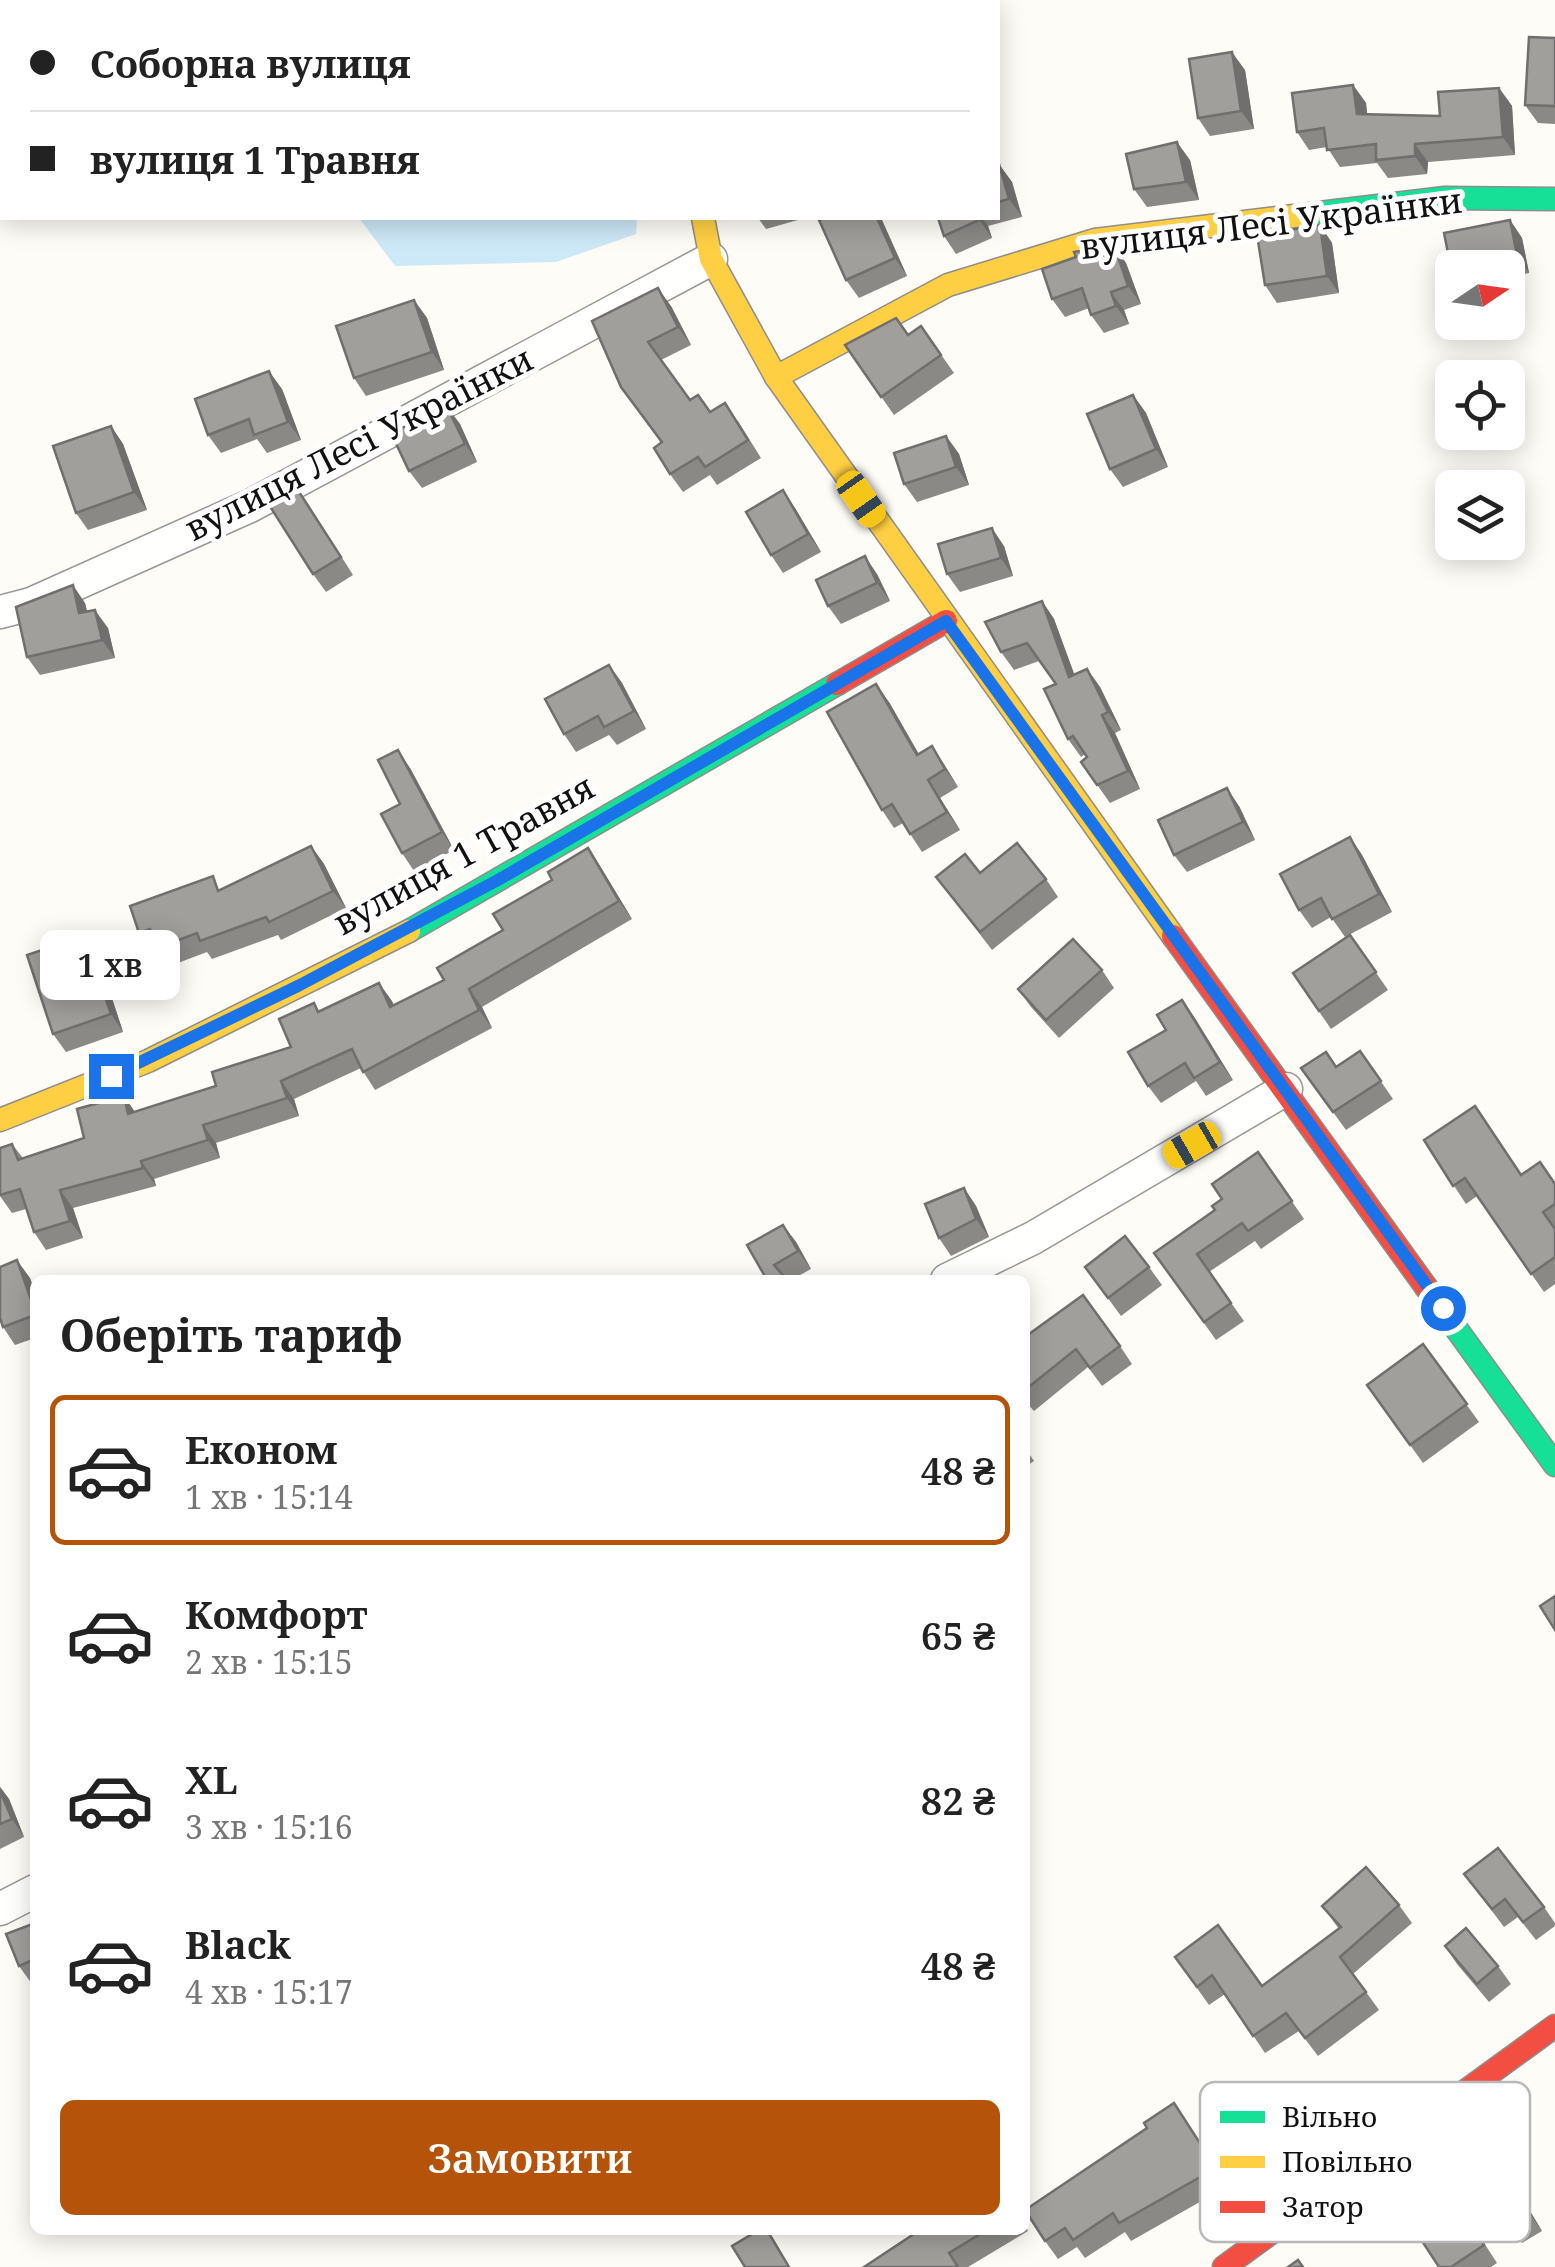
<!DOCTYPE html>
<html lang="uk">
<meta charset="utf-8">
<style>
body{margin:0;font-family:"Noto Serif",serif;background:#f2f2f2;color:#222;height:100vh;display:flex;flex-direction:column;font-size:38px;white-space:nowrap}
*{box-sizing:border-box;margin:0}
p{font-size:32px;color:#767676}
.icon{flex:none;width:55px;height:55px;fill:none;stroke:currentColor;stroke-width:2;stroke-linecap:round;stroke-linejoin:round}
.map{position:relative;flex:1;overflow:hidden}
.drawer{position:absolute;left:30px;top:1275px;width:1000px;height:960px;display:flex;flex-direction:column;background:#fff;border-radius:15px;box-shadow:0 5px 25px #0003}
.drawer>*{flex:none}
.banner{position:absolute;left:0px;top:0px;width:1000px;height:220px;box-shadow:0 5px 25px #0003;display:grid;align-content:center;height:220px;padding:0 30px;background:#fff}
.needle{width:65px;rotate:77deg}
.fabs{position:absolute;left:1435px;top:250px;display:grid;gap:20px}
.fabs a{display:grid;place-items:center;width:90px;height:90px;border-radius:15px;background:#fff;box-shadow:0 5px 25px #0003;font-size:50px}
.end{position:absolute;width:45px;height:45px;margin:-22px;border:12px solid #1a73e8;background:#fff;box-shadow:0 0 0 5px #fff}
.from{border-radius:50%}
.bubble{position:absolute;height:70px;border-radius:15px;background:#fff;box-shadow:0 5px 25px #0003;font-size:32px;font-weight:600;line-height:70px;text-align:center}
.car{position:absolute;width:30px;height:60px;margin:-30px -15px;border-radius:12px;box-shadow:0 0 8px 2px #0007;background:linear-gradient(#f5c518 24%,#345 0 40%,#f5c518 0 76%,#345 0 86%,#f5c518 0)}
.banner b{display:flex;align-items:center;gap:35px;height:95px;font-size:38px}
.banner b+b{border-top:2px solid #e0e0e0}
.banner i{width:25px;height:25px;background:#222}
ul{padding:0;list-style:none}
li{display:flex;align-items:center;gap:30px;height:150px;margin:0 20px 15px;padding:0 10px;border:5px solid transparent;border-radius:15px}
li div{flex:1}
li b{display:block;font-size:38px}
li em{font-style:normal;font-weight:600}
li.current{border-color:#b45309}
li>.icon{width:90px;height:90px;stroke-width:1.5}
h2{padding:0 30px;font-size:45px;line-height:120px}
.cta{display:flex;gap:20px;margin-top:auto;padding:20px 30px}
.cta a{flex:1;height:115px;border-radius:15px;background:#b45309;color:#fff;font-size:40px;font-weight:600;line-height:115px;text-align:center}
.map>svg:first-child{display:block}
.water{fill:#cde8f7}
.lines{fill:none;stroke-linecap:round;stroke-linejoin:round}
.stream{stroke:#cde8f7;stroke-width:9}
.street-casing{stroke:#979795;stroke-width:35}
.fast-casing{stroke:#8e8d8b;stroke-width:25}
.slow-casing{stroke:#8e8d8b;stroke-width:25}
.jam-casing{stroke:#8e8d8b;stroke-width:25}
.street{stroke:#fffffe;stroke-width:32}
.fast{stroke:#16e098;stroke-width:22}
.slow{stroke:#ffcf43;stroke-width:22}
.jam{stroke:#f24e42;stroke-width:22}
.wall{fill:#8a8986}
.shaded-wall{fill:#716f6d}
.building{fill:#a19f9c;stroke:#716f6d;stroke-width:2.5}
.route{stroke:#1a73e8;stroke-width:12}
.labels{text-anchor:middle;stroke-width:10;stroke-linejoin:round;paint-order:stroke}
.street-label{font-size:35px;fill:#111;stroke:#fff}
.key{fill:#fff;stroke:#b8b8b8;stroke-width:2.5}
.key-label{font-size:28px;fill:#111}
</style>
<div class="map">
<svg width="1555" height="2267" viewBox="0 0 1555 2267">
<rect width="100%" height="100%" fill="#fdfcf7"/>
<polygon class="water" points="359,218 637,218 636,234 556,262 395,266"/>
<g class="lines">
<polyline class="stream" points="865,2 869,0"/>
<g class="street-casing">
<g id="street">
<polyline points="688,2 689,0"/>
<polyline points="0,71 2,71"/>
<polyline points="0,612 31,604 250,506 711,259"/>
<polyline points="947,1280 1033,1238 1286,1089"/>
<polyline points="0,1909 35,1891"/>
</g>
</g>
<g class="fast-casing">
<g id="fast">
<polyline points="1311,214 1445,198 1555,199"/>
<polyline points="409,931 837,684"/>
<polyline points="1426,1287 1555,1465"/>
</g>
</g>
<g class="slow-casing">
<g id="slow">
<polyline points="703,218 711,259 776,377 1173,936"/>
<polyline points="776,377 948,285 1095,240 1311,214"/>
<polyline points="0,1120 148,1061 409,931"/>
</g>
</g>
<g class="jam-casing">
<g id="jam">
<polyline points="837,684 946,621"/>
<polyline points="1173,936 1426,1287"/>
<polyline points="1224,2267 1555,2026"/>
</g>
</g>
<use href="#street" class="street"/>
<use href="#fast" class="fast"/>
<use href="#slow" class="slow"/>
<use href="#jam" class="jam"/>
</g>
<g class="wall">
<polygon points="85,0 121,0 121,2 87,2"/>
<polygon points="1555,38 1555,124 1538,123 1525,105"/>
<polygon points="1245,70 1254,129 1210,136 1198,118"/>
<polygon points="1353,85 1366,103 1367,114 1440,116 1499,88 1512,106 1515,155 1428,162 1427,174 1388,178 1377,163 1340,167 1327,147 1309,150 1297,132"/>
<polygon points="1190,160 1199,200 1147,207 1134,189"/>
<polygon points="998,164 1012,182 1022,217 988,226 992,238 956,254 944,236 938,218 998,218"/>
<polygon points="758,218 805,218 766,229"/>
<polygon points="881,218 907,276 859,298 846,280"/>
<polygon points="1510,220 1522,238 1529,273 1508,277 1508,268 1452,268 1452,270 1451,268"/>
<polygon points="1320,225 1332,243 1339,293 1277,303 1265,285"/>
<polygon points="1126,263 1141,304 1124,310 1129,324 1104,333 1091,315 1089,308 1065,317 1052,299"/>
<polygon points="414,300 427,318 444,370 366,396 354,378"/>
<polygon points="671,306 691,345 661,360 690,400 710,412 738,421 761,458 717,485 710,475 683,492 670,474 661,443 621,387"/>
<polygon points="921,326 954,373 894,415 845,345 908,335"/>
<polygon points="282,389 301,440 267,453 257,439 221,453 208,435"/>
<polygon points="1133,395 1146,413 1168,467 1123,487 1110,469"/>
<polygon points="447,407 460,424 477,462 422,488 409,471"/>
<polygon points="111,426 123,444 147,510 88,530 76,513"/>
<polygon points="946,436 959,454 969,485 917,502 904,484"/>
<polygon points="305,499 353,575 326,592 313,574"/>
<polygon points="795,508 821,552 783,573 771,555"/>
<polygon points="1004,546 1013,576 960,592 947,574"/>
<polygon points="877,574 890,601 841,624 828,606"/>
<polygon points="1042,601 1054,619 1074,675 1087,669 1100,687 1121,730 1115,733 1140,789 1110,803 1081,762 1087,757 1085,754 1081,757 1068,739 1056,684 1039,661 1014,670 1001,652"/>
<polygon points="85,603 87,612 108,628 115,658 40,675 27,657"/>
<polygon points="609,665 622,683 646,729 617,745 609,735 576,752 564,734"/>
<polygon points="889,702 919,754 932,746 958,787 940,798 960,830 922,852 903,823 894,828 882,810"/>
<polygon points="410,768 454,850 414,871 402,853 400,804"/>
<polygon points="1239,806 1255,840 1187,872 1174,855"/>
<polygon points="1350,837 1362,855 1392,912 1345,937 1331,917 1312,928 1299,910"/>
<polygon points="311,846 324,864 346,908 281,940 278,935 212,959 207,952 170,966 158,949 151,951 139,933 222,889"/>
<polygon points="600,866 632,919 482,1007 492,1028 375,1090 361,1068 294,1099 299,1116 216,1143 220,1158 154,1179 156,1186 73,1208 83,1238 46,1250 34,1232 26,1209 12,1213 0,1196 12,1144 23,1158 84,1138 124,1096 135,1112 216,1086 291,1047 314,1003 320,1012 379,983 394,1005 444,980 503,930"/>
<polygon points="980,873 1046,879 1058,897 992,950 936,877"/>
<polygon points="1350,935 1388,990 1331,1029 1293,973"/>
<polygon points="63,943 76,961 78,968 106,980 123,1032 66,1052 53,1034"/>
<polygon points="1102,970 1114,988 1059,1038 1031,1007 1018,989"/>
<polygon points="1182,1000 1233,1080 1206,1096 1196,1081 1161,1103 1148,1086 1166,1030"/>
<polygon points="1360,1051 1393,1099 1346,1130 1301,1068 1337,1066"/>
<polygon points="1424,1140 1522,1175 1555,1184 1555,1284 1544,1292 1477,1196 1466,1204"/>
<polygon points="1258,1152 1304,1219 1261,1249 1255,1241 1209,1272 1244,1321 1216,1340 1154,1253 1215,1210"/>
<polygon points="964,1188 976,1206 989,1237 951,1256 939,1238"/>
<polygon points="783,1225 796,1242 811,1269 791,1280 767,1280"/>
<polygon points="1085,1267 1149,1267 1162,1285 1121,1316"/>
<polygon points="30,1278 35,1293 35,1338 15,1345 3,1327"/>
<polygon points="1025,1329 1029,1334 1120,1346 1132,1364 1102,1386 1088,1367 1034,1411 1025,1401"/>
<polygon points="1423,1344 1479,1422 1423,1463 1367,1385"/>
<polygon points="1025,1448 1034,1461 1025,1467"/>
<polygon points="0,1787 9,1799 24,1837 0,1849"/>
<polygon points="1464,1874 1544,1907 1555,1923 1555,1926 1536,1940 1518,1917 1504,1927"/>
<polygon points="1399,1905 1412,1923 1353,1974 1379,2010 1318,2056 1299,2031 1265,2053 1225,1994 1209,2005 1175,1957 1262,1986 1339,1929 1322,1906"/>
<polygon points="35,1923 35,1982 32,1984 19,1966"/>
<polygon points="1445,1946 1498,1966 1511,1984 1489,2002 1457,1964"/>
<polygon points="1174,2103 1228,2186 1131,2241 1125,2232 1085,2258 1077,2247 1058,2259 1045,2241 1147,2128"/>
<polygon points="1504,2168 1542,2231 1522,2243 1511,2227 1484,2243 1497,2263 1491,2267 1439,2267"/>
<polygon points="1025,2225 1028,2231 968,2267 864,2267 920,2230 1025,2230"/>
</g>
<g class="shaded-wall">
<polygon points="316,0 331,0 330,2 316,2"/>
<polygon points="1232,52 1245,70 1254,129 1241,111"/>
<polygon points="1353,85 1366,103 1369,132 1357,114"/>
<polygon points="1499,88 1512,106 1515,155 1503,137"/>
<polygon points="1177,142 1190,160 1199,200 1186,182"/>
<polygon points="1415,144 1428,162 1427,174 1415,156"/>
<polygon points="999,164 1012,182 1022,217 1009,199"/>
<polygon points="877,218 881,218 907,276 895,258"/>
<polygon points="978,218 982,218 988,226 992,238"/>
<polygon points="1510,220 1522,238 1529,273 1517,255"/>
<polygon points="1320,225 1332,243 1339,293 1327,276"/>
<polygon points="1114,245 1126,263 1141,304 1128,286"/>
<polygon points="658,288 671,306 691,345 678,327"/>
<polygon points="1111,292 1124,310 1129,324 1116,306"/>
<polygon points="414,300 427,318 444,370 432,352"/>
<polygon points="269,371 282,389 301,440 288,422"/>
<polygon points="1133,395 1146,413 1168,467 1156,449"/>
<polygon points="447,407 460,424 477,462 465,444"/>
<polygon points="111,426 123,444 147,510 134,492"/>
<polygon points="946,436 959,454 969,485 956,467"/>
<polygon points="783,490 795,508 821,552 808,534"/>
<polygon points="992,528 1004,546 1013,576 1001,558"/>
<polygon points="865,556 877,574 890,601 877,583"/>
<polygon points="73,585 85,603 92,631 79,613"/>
<polygon points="1042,601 1054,619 1082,695 1069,677"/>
<polygon points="95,610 108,628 115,658 102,640"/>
<polygon points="609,665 622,683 646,729 634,711"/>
<polygon points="1087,669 1100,687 1121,730 1108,712"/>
<polygon points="876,684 889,702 929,773 917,755"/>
<polygon points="1102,715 1115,733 1140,789 1128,771"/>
<polygon points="932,746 944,764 958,787 945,769"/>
<polygon points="398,750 410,768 454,850 442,832"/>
<polygon points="928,780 940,798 960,830 947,812"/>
<polygon points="1227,788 1239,806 1255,840 1243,822"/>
<polygon points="1350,837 1362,855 1392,912 1379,894"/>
<polygon points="311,846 324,864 346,908 333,891"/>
<polygon points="588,848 600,866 632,919 619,901"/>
<polygon points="63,943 76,961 85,988 73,970"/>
<polygon points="93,962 106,980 123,1032 111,1014"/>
<polygon points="379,983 392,1001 403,1025 390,1007"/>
<polygon points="469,989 482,1007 492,1028 479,1010"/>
<polygon points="1182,1000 1195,1018 1233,1080 1220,1062"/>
<polygon points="281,1081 294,1099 299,1116 287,1098"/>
<polygon points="124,1096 136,1114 128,1114"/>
<polygon points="203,1125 216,1143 220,1158 208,1140"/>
<polygon points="141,1161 154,1179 156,1186 143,1168"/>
<polygon points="964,1188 976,1206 989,1237 976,1219"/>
<polygon points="60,1190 73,1208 83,1238 70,1221"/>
<polygon points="783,1225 796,1242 811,1269 798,1251"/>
<polygon points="17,1260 30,1278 35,1293 35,1311"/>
<polygon points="0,1787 9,1799 24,1837 12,1819 0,1791"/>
<polygon points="1491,2150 1504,2168 1542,2231 1529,2213"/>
</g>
<g class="building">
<rect x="212" y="0" width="104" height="2"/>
<polygon points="1529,37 1555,38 1555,106 1525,105"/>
<polygon points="1232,52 1241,111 1198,118 1189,59"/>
<polygon points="1353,85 1357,114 1440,116 1438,92 1499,88 1503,137 1415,144 1415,156 1376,160 1376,144 1327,150 1324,128 1297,132 1292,93"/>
<polygon points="1177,142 1186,182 1134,189 1126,154"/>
<polygon points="998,164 999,164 1009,199 998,202"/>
<polygon points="825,218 877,218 895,258 846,280 819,220"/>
<polygon points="938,218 978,218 979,220 944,236"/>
<polygon points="1510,220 1517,255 1451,268 1444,233"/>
<polygon points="1320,225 1327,276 1265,285 1257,235"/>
<polygon points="1114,245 1128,286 1111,292 1116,306 1091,315 1082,288 1052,299 1042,269 1076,257 1074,252"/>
<polygon points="658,288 678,327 648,342 690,400 698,395 710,412 725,403 748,440 705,467 698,457 670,474 654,448 662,442 621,387 592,321"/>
<polygon points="414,300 432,352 354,378 336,326"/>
<polygon points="896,318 908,335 921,326 941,355 881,397 845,345"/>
<polygon points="269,371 288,422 254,435 249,419 208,435 195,399"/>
<polygon points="1133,395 1156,449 1110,469 1087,414"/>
<polygon points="447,407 465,444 409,471 391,433"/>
<polygon points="111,426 134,492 76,513 53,446"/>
<polygon points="946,436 956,467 904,484 894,453"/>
<polygon points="292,481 341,557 313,574 264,497"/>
<polygon points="783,490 808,534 771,555 746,512"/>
<polygon points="992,528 1001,558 947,574 938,544"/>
<polygon points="865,556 877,583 828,606 816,580"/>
<polygon points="73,585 79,613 95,610 102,640 27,657 16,607"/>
<polygon points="1042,601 1069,677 1087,669 1108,712 1102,715 1128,771 1097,785 1081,762 1087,757 1073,736 1068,739 1044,689 1056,684 1027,643 1001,652 985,622"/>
<polygon points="609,665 634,711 604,727 598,716 564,734 545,699"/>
<polygon points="876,684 917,755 932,746 945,769 928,780 947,812 910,834 892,804 882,810 827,712"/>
<polygon points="398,750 442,832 402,853 381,814 400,804 378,760"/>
<polygon points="1227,788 1243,822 1174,855 1158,820"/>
<polygon points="1350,837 1379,894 1332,919 1321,898 1299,910 1280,874"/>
<polygon points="1017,843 1046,879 980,932 936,877 965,854 980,873"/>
<polygon points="311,846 333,891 269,922 266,917 200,941 197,933 157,948 150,929 139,933 130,906 213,876 218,891"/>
<polygon points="588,848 619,901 469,989 479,1010 363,1072 352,1049 281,1081 287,1098 203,1125 208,1140 141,1161 143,1168 60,1190 70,1221 34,1232 20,1189 0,1195 0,1148 12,1144 18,1160 84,1138 77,1109 124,1096 128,1114 216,1086 212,1072 291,1047 279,1019 314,1003 318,1012 379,983 390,1007 444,980 437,968 503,930 493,914 552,880 548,872"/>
<polygon points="1350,935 1376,972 1319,1011 1293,973"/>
<polygon points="1073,939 1102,970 1046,1020 1018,989"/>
<polygon points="63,943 73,970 93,962 111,1014 53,1034 27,955"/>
<polygon points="1182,1000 1220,1062 1194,1078 1185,1063 1148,1086 1128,1052 1166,1030 1157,1015"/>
<polygon points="1360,1051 1381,1081 1333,1112 1301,1068 1326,1052 1336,1067"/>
<polygon points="1475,1106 1521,1175 1540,1162 1555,1184 1555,1204 1543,1212 1555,1229 1555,1257 1531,1274 1465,1178 1453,1186 1424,1140"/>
<polygon points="1258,1152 1292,1201 1248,1231 1242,1223 1197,1254 1231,1303 1204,1322 1154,1253 1215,1210 1212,1206 1222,1199 1212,1184"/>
<polygon points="964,1188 976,1219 939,1238 925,1204"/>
<polygon points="783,1225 798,1251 774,1265 787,1280 767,1280 747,1245"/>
<polygon points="1125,1236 1149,1267 1108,1298 1085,1267"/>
<polygon points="17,1260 35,1311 35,1315 3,1327 0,1318 0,1267"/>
<polygon points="1083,1295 1120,1346 1090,1368 1076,1349 1025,1390 1025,1329 1029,1334"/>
<polygon points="1423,1344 1467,1404 1410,1445 1367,1385"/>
<polygon points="1555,1596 1555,1630 1540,1606"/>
<polygon points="0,1791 12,1819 0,1824"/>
<polygon points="1498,1848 1544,1907 1523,1922 1505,1899 1492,1909 1464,1874"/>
<polygon points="1366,1867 1399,1905 1340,1957 1366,1992 1305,2038 1286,2013 1253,2036 1212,1975 1197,1987 1175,1957 1218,1925 1262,1986 1341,1927 1322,1906"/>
<polygon points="35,1923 35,1959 19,1966 6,1934"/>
<polygon points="1466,1928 1498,1966 1477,1984 1445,1946"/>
<polygon points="1174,2103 1216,2168 1119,2223 1113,2213 1073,2240 1065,2228 1045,2241 1025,2210 1147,2128 1144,2123"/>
<polygon points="1491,2150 1529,2213 1510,2225 1499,2208 1471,2225 1484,2245 1451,2267 1439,2267 1409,2221 1479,2175 1471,2162"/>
<polygon points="759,2230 767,2230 789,2267 745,2267 732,2246"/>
<polygon points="920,2230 987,2230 949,2253 958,2267 864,2267"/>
<polygon points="1298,2260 1303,2267 1288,2267"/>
</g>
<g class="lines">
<polyline class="route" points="111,1076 298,986 498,880 946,621 1443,1308"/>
</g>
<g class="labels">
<g class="street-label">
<text transform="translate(1271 224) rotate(-7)" y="12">вулиця Лесі Українки</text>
<text transform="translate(359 444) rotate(-27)" y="12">вулиця Лесі Українки</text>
<text transform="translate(464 855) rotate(-29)" y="12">вулиця 1 Травня</text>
</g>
</g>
<rect x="1200" y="2082" width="330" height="160" rx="15" class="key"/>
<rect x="1220" y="2111" width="45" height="12" fill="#16e098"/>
<rect x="1220" y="2156" width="45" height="12" fill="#ffcf43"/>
<rect x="1220" y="2201" width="45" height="12" fill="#f24e42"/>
<g class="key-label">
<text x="1282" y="2127">Вільно</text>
<text x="1282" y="2172">Повільно</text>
<text x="1282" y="2217">Затор</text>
</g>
</svg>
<div class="fabs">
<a><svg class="needle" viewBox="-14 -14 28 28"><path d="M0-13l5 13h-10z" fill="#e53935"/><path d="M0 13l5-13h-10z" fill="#767676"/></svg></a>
<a><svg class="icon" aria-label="locate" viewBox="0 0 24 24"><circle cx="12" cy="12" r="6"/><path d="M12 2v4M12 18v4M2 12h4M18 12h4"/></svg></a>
<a><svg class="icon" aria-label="layers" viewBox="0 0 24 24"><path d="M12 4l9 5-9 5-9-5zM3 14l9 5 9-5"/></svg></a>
</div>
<i class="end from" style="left:1443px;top:1308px"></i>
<i class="end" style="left:111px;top:1076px"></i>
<div class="bubble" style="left:40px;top:930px;width:140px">1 хв</div>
<i class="car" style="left:861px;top:499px;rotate:145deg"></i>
<i class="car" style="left:1192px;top:1145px;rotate:240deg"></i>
<div class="banner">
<b><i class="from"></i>Соборна вулиця</b>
<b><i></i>вулиця 1 Травня</b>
</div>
<section class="drawer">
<h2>Оберіть тариф</h2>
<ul>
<li class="current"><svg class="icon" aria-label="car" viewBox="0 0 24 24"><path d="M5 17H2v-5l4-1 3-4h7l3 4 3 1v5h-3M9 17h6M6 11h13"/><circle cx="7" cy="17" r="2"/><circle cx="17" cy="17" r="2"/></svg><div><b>Економ</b><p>1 хв · 15:14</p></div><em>48 ₴</em></li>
<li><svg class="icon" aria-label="car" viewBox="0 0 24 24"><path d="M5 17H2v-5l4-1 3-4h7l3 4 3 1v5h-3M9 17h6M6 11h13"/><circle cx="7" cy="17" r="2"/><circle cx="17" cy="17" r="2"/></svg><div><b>Комфорт</b><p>2 хв · 15:15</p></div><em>65 ₴</em></li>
<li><svg class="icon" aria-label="car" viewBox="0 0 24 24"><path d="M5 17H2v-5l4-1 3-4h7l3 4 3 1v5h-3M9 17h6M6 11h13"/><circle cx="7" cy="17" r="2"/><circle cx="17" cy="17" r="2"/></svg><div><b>XL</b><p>3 хв · 15:16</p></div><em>82 ₴</em></li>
<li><svg class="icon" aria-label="car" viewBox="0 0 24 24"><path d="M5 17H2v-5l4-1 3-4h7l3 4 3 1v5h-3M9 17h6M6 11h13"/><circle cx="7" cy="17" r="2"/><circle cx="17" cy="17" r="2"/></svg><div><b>Black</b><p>4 хв · 15:17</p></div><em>48 ₴</em></li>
</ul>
<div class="cta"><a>Замовити</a></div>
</section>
</div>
